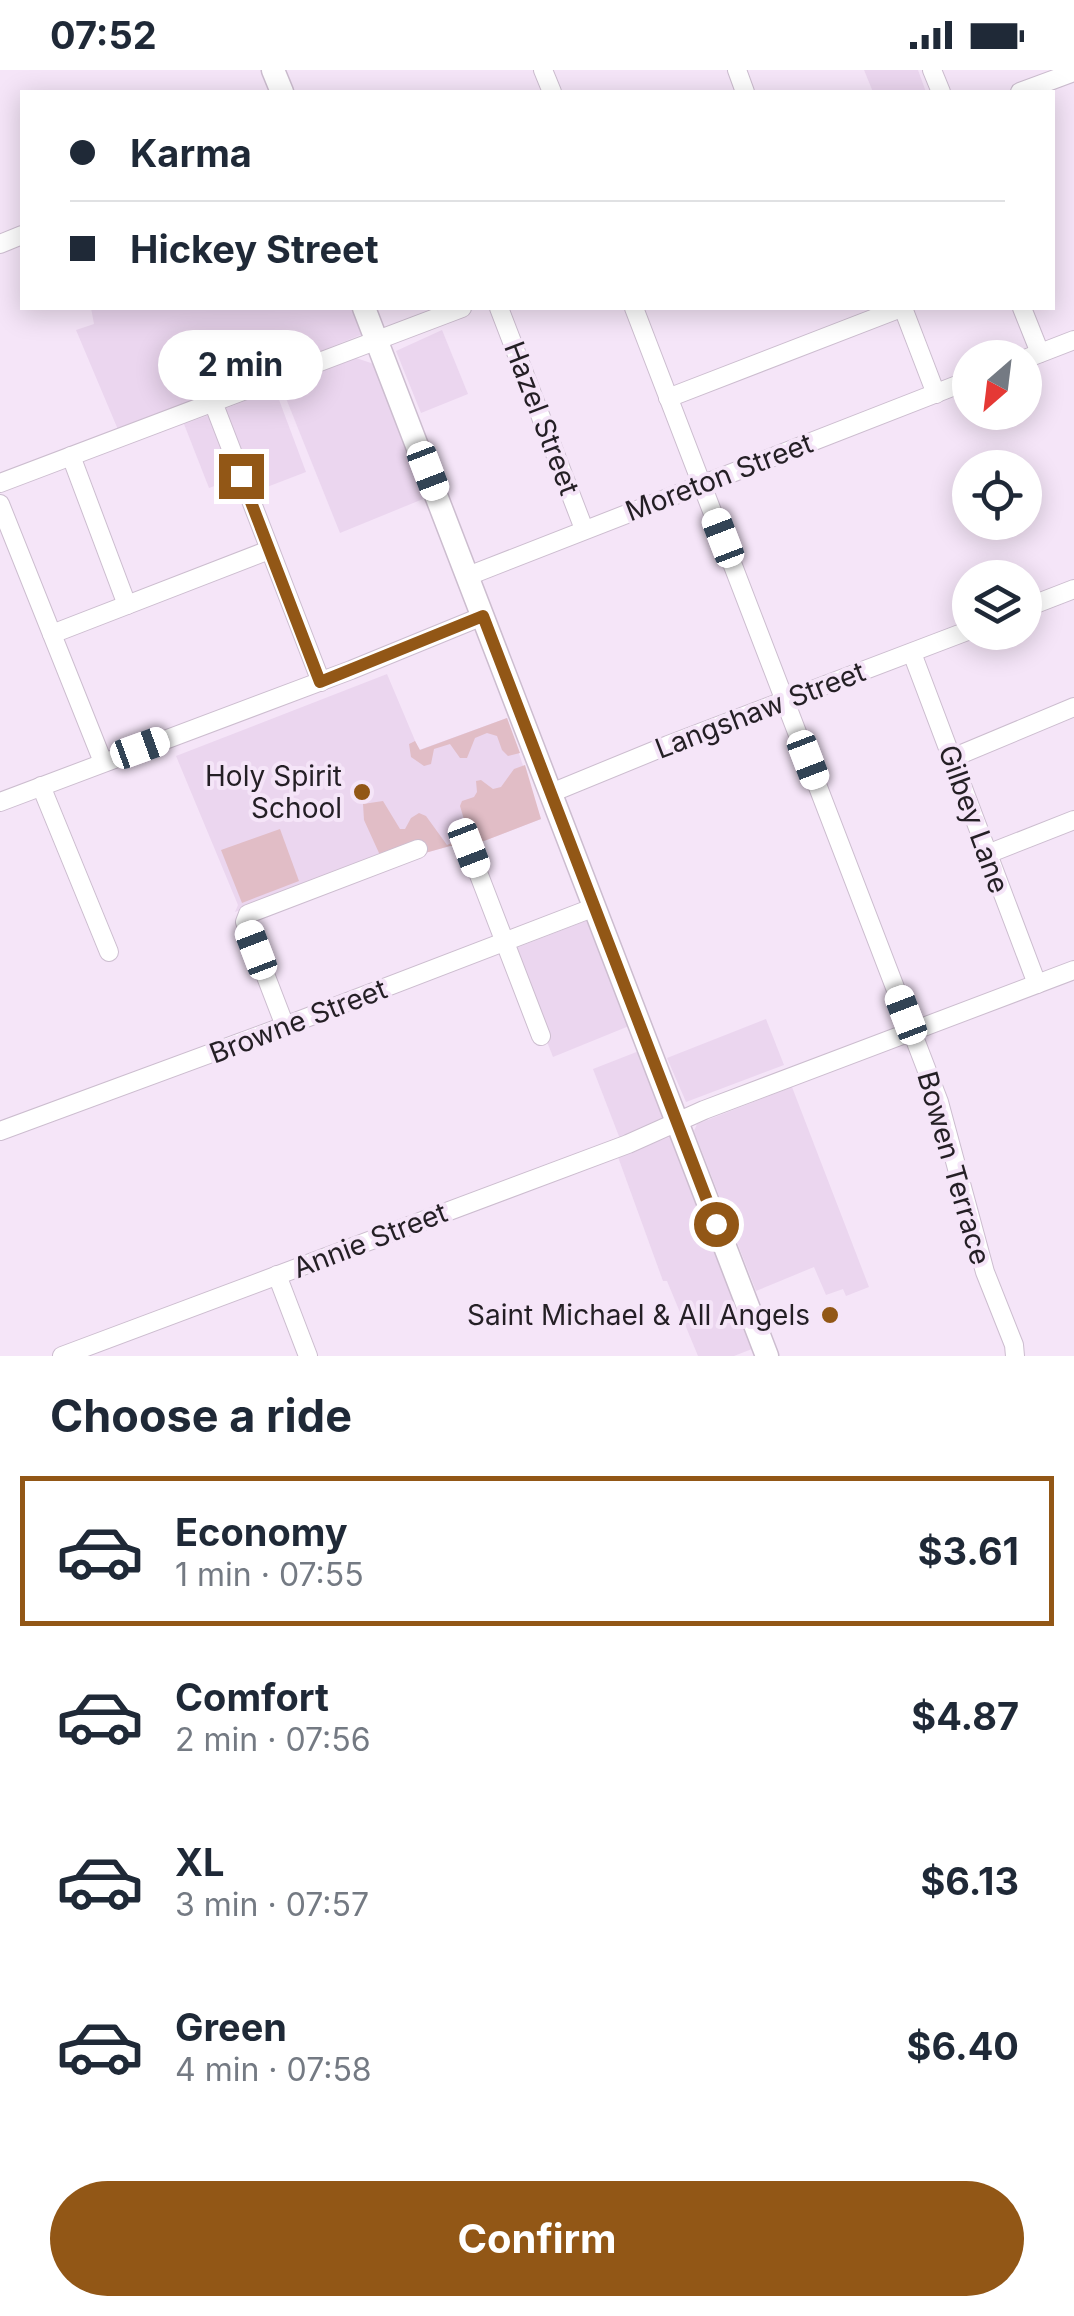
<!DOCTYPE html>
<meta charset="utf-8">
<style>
body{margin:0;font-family:Inter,sans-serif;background:#f2f2f3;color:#1f2937;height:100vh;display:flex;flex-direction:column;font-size:38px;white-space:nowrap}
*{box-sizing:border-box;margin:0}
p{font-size:32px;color:#747a83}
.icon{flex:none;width:55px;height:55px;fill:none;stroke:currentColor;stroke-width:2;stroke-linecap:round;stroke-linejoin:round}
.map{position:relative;height:1286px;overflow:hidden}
.drawer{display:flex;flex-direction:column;background:#fff;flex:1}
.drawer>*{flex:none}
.hud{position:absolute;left:20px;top:20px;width:1035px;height:220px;border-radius:0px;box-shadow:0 5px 25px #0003;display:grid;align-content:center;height:220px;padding:0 50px;background:#fff}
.needle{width:65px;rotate:208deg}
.tools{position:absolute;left:952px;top:270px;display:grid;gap:20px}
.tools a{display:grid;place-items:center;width:90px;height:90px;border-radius:50%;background:#fff;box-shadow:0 5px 25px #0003;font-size:50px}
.end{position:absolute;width:45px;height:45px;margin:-22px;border:12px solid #925716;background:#fff;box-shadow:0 0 0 5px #fff}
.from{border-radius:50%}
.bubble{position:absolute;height:70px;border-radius:35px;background:#fff;box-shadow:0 5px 25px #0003;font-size:32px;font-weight:700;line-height:70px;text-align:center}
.car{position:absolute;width:30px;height:60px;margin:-30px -15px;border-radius:12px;box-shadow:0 0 8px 2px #0007;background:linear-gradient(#fff 24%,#345 0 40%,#fff 0 76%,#345 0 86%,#fff 0)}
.hud b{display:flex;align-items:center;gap:35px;height:95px;font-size:38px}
.hud b+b{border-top:2px solid #e0e1e3}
.hud i{width:25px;height:25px;background:#1f2937}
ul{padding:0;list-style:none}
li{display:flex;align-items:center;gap:30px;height:150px;margin:0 20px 15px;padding:0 30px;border:5px solid transparent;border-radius:0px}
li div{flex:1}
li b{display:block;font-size:38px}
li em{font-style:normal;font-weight:700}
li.selected{border-color:#925716}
li>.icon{width:90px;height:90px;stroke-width:1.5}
h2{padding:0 50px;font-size:45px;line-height:120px}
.primary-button{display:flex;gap:20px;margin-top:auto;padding:20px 50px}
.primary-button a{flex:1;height:115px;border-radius:60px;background:#925716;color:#fff;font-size:40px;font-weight:700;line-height:115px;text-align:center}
.status{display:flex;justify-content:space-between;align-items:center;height:70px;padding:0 50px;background:#fff;direction:ltr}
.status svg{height:28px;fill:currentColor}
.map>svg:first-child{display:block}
.built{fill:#ebd6ef}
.green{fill:#e1bdc6}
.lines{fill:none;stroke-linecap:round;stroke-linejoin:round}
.minor-casing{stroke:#ccbdcf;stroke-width:20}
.major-casing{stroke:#ccbdcf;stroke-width:25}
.minor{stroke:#fff;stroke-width:18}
.major{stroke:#fff;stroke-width:22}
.route{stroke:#925716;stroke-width:12}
.poi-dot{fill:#925716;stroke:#f5e5f8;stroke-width:4}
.labels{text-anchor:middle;stroke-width:8;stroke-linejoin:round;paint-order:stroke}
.street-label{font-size:28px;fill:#241f25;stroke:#f5e5f8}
.poi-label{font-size:28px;fill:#241f25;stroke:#f5e5f8;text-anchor:end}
</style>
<div class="status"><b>07:52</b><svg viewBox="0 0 49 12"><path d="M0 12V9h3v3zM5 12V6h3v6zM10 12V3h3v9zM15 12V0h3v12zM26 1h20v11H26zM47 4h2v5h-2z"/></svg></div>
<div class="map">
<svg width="1074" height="1286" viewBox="0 0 1074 1286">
<rect width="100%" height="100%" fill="#f5e5f8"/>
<g class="built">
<polygon points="864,0 918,0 926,22 873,22"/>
<polygon points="91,238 352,238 363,264 119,362 76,260 94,254"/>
<polygon points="442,260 468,324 421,343 396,281"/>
<polygon points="356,288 374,294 423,429 340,463 281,316"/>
<polygon points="275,319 306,402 254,422 222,340"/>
<polygon points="209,345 233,409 209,418 184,354"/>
<polygon points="387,604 419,680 507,648 541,749 471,776 450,776 425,783 419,772 235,842 238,835 176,686"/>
<polygon points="588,850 629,956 553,987 511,880"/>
<polygon points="766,949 784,995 686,1032 667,988"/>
<polygon points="639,981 667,1052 620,1069 593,999"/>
<polygon points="792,1017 869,1217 846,1226 843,1219 826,1225 814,1197 756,1221 694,1061 697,1054"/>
<polygon points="672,1066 752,1279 734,1286 698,1286 667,1211 663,1211 618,1087"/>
</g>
<g class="green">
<polygon points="507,648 520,683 508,686 502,680 497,666 487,663 475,668 467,688 460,688 450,674 434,679 431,694 424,696 411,687 409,674 415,671 420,680"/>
<polygon points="525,695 541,749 471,776 450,776 425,783 379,783 364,750 363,734 383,731 400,759 405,759 411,748 419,743 426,746 447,775 469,766 460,736 462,731 474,727 477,722 476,711 481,710 493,719 501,717 514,699"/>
<polygon points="280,759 299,811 242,833 221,780"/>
</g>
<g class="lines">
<g class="minor-casing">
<g id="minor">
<polyline points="543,0 552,22"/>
<polyline points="737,0 745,22"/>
<polyline points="932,0 941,22"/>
<polyline points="1020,22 1074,2"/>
<polyline points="0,174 22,165"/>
<polyline points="499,238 584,459"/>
<polyline points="634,238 939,1032 985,1202 1014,1275 1015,1286"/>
<polyline points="903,238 936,324"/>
<polyline points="1022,238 1040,283"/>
<polyline points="1025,289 1074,270"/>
<polyline points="668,328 901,238"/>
<polyline points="213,332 321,612"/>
<polyline points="71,386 127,535"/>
<polyline points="0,413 462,238"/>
<polyline points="0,434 103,692"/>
<polyline points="468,506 970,310"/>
<polyline points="1025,538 1074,519"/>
<polyline points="52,564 269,480"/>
<polyline points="912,583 1037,914"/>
<polyline points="952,688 1074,637"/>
<polyline points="41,716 109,882"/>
<polyline points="551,723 668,675 970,560"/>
<polyline points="0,732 351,600 483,546"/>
<polyline points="469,779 541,966"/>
<polyline points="985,785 1074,750"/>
<polyline points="285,956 245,852 248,844 418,779"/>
<polyline points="0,1061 285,956 595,837"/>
<polyline points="277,1205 308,1286"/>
<polyline points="62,1286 628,1074 704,1040 1074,900"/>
</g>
</g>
<g class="major-casing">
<g id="major">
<polyline points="273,0 282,22"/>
<polyline points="364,238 767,1286"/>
</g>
</g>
<use href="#minor" class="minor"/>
<use href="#major" class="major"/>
</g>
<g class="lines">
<polyline class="route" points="241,406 320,612 483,546 716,1154"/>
</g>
<g class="poi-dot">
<circle cx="362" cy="722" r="10"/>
<circle cx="830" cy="1245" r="10"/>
</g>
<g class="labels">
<g class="street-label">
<text transform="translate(542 348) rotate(69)" y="10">Hazel Street</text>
<text transform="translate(719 407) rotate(-21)" y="10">Moreton Street</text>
<text transform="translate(760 640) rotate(-21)" y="10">Langshaw Street</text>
<text transform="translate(974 749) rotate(70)" y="10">Gilbey Lane</text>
<text transform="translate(298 951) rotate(-21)" y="10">Browne Street</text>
<text transform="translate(954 1098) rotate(74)" y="10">Bowen Terrace</text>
<text transform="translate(370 1170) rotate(-21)" y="10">Annie Street</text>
</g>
<g class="poi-label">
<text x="342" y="716">Holy Spirit<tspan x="342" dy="32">School</tspan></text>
<text x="810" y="1255">Saint Michael &amp; All Angels</text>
</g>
</g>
</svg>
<div class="tools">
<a><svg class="needle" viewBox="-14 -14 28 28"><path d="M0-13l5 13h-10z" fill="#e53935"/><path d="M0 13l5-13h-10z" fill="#747a83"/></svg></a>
<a><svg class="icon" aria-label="locate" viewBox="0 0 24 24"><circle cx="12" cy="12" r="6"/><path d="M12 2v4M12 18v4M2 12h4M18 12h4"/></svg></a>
<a><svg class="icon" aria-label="layers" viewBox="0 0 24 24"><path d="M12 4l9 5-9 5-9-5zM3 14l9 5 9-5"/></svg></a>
</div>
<i class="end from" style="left:716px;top:1154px"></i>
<i class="end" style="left:241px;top:406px"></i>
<div class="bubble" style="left:158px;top:260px;width:165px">2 min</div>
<i class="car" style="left:428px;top:401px;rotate:159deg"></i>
<i class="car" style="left:723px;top:468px;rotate:339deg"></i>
<i class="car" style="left:140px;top:678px;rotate:70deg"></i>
<i class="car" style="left:808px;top:690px;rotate:159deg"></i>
<i class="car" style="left:469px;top:778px;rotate:159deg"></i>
<i class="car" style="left:256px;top:880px;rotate:339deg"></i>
<i class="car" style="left:906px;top:945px;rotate:339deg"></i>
<div class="hud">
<b><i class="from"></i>Karma</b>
<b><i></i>Hickey Street</b>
</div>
</div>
<section class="drawer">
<h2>Choose a ride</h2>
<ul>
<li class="selected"><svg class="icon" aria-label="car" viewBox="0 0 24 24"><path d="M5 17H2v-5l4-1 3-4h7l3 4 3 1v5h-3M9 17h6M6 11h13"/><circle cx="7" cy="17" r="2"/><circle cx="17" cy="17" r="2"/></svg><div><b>Economy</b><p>1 min · 07:55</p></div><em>$3.61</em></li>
<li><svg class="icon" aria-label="car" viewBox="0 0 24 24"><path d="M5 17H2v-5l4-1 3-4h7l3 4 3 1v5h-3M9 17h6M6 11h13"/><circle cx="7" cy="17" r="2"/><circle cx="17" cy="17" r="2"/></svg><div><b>Comfort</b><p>2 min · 07:56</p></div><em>$4.87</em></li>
<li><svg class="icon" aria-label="car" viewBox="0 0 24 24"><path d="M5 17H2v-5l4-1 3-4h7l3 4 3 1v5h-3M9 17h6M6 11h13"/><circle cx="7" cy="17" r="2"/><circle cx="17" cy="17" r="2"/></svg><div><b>XL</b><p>3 min · 07:57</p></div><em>$6.13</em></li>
<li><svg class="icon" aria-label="car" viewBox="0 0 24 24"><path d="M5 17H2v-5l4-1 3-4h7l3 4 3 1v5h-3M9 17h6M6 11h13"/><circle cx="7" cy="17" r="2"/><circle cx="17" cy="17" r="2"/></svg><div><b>Green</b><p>4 min · 07:58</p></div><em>$6.40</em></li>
</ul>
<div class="primary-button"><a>Confirm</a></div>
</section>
